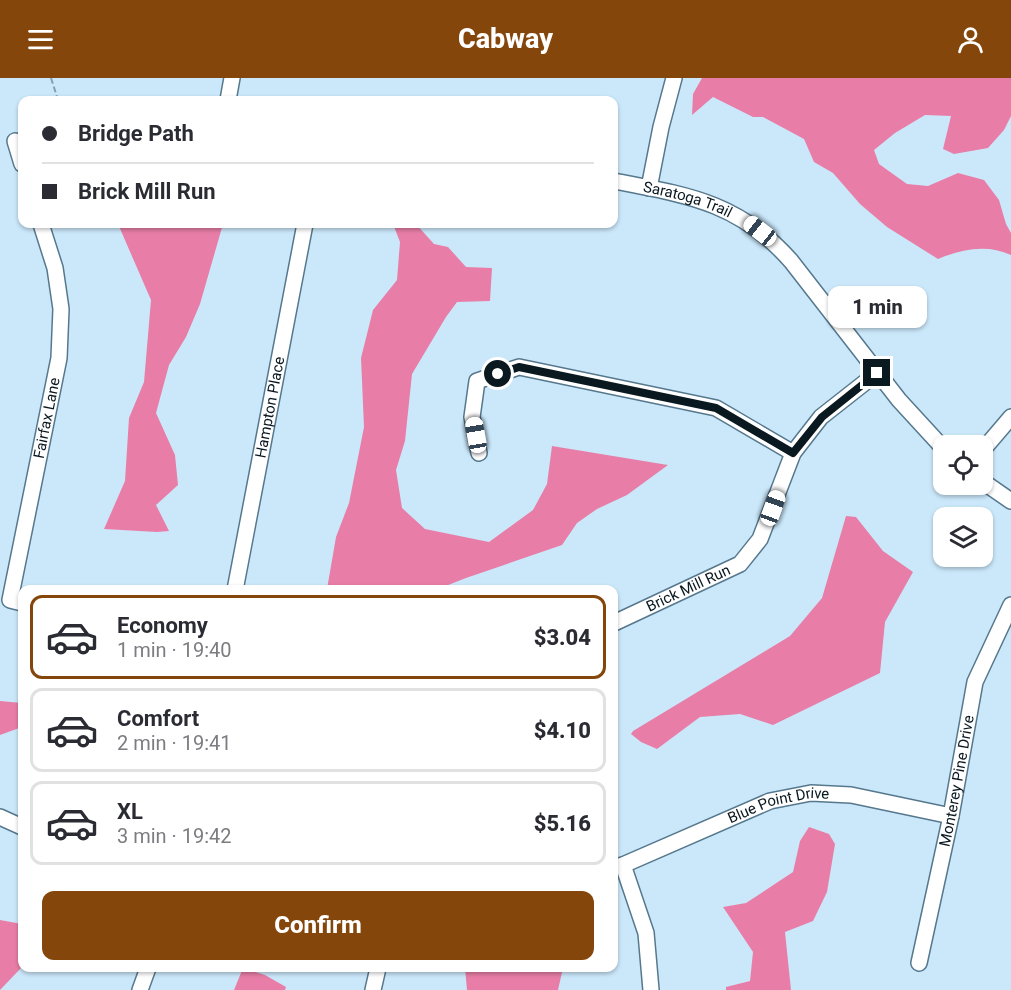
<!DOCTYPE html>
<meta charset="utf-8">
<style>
body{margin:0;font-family:Roboto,sans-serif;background:#f2f2f3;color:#2b2b33;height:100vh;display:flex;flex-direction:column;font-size:22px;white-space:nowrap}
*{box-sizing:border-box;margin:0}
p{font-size:20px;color:#7c7c81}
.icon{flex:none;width:33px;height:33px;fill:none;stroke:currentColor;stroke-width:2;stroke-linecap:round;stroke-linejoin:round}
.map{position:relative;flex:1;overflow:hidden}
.drawer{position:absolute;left:18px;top:507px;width:600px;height:387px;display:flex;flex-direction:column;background:#fff;border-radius:12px;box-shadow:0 2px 4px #0004}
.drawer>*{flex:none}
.guide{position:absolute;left:18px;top:18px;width:600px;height:132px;border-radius:12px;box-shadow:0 2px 4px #0004;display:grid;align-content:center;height:132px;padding:0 24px;background:#fff}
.controls{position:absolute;left:933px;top:357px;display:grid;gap:12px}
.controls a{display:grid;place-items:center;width:60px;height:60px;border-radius:12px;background:#fff;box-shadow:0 2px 4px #0004;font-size:30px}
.end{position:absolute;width:27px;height:27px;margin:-14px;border:8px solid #0a1820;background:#fff;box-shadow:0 0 0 3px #fff}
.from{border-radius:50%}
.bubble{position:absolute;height:42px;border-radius:12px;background:#fff;box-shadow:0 2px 4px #0004;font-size:20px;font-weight:800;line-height:42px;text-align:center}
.car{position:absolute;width:18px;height:36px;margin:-18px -9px;border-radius:8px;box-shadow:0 0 4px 2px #0007;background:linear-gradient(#fff 24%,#345 0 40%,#fff 0 76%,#345 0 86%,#fff 0)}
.guide b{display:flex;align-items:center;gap:21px;height:57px;font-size:22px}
.guide b+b{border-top:2px solid #e1e1e2}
.guide i{width:15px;height:15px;background:#2b2b33}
ul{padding:10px 0 0;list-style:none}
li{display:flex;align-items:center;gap:18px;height:84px;margin:0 12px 9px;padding:0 12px;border:3px solid #e1e1e2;border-radius:12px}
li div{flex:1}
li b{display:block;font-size:22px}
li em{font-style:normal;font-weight:800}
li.on{border-color:#85460b}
li>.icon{width:54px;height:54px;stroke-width:1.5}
.action{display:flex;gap:12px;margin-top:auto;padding:12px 24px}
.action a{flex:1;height:69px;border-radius:12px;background:#85460b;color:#fff;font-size:24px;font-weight:800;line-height:69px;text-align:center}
header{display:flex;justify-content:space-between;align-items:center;height:78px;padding:0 24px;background:#85460b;color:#fff;font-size:27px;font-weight:800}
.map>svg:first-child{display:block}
.forest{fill:#e87ea7}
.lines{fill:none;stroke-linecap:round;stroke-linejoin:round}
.minor-casing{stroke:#56788d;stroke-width:18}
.path{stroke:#879ead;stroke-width:2;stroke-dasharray:6 3;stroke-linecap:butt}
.minor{stroke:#fff;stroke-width:15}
.route{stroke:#0a1820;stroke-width:8}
.labels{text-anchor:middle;stroke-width:4.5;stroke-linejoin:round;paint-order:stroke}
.street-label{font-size:15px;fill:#0a1820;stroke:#cbe8fb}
</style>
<header><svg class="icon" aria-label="menu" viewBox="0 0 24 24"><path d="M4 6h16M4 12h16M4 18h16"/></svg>Cabway<svg class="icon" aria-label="person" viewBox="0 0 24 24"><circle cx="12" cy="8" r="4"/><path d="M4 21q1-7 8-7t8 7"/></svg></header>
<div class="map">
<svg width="1011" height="912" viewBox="0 0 1011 912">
<rect width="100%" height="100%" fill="#cbe8fb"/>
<g class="forest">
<path d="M702,0H1011V38L1004,52L988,70L954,76L943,71L951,38L925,37L895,55L874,72L879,86L907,106L928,108L958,95L984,102L999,122L1006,146L1011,155V177C987,166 962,171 938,181L887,149L860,126L833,95L814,84L804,61L763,39H753L713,19L692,37L693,16Z"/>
<polygon points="118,146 223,146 200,226 186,259 169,287 156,335 175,377 178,407 156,427 169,453 157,454 104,451 125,403 129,340 144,304 151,222"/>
<polygon points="393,146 416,146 434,166 448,169 466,189 492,190 490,223 457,224 446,239 412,296 405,363 396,392 402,430 425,451 489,464 533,432 547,406 552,368 668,387 627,417 597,431 577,445 562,467 466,500 438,511 327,511 336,459 349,425 364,349 361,280 373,232 397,202 400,164"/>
<polygon points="846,438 856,439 883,473 913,494 885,544 880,595 773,647 740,636 700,639 657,671 641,664 631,656 633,653 790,558 822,520"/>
<polygon points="0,623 22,625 22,649 0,657"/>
<polygon points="809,749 829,756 835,766 827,814 813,843 785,854 791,912 726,912 726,909 750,903 753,874 723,829 746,825 793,794 800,763"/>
<polygon points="0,842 22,846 22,889 0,912"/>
<polygon points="243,890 265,897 286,909 285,912 234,912"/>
<polygon points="465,890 563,890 558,912 467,912"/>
</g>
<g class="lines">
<g class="minor-casing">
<g id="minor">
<polyline points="228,22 232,0"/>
<polyline points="15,63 22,86"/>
<path id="s1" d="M614,103C687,117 739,124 791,183L899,322L944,371"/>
<polyline points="649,110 661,49 674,0"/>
<polyline points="982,373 1011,339"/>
<polyline points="479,375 472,339 477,303 519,289 716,330 793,375"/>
<polyline points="982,403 1011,423"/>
<path id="s2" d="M235,512L305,146"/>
<path id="s3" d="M22,525L10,522L59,280L61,231L55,190L41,146"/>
<path id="s4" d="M614,545L740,486L760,461L793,375L821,339L877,295"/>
<polyline points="0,739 22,749"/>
<polyline points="623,787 646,855 651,912"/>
<path id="s5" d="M614,789L623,787L770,723L811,715L851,717L951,738"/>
<path id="s6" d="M919,885L951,738L975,604L1011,527"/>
<polyline points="140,912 148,890"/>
<polyline points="373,912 378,890"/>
</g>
</g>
<polyline class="path" points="51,0 58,22"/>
<use href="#minor" class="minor"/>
</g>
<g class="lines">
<polyline class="route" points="498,296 519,289 716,330 793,375 822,339 877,295"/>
</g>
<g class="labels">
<g class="street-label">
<text dy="5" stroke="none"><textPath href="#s1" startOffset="76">Saratoga Trail</textPath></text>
<text dy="5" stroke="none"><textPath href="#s2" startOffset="186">Hampton Place</textPath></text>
<text dy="5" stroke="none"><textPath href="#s3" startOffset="198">Fairfax Lane</textPath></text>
<text dy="5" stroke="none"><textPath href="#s4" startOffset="82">Brick Mill Run</textPath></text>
<text dy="5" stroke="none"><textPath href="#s6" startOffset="186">Monterey Pine Drive</textPath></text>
<text dy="5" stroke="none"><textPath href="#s5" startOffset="177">Blue Point Drive</textPath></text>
</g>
</g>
</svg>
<div class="controls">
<a><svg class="icon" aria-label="locate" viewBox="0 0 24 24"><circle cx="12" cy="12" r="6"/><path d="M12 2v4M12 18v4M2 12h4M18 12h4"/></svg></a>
<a><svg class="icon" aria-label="layers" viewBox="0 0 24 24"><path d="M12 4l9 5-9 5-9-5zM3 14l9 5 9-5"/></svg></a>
</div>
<i class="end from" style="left:498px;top:296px"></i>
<i class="end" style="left:877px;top:295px"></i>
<div class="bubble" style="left:828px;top:208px;width:99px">1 min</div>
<i class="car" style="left:760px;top:153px;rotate:308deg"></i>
<i class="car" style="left:476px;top:357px;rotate:350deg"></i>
<i class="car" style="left:773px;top:430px;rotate:20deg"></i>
<div class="guide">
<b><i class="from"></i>Bridge Path</b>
<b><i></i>Brick Mill Run</b>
</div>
<section class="drawer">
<ul>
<li class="on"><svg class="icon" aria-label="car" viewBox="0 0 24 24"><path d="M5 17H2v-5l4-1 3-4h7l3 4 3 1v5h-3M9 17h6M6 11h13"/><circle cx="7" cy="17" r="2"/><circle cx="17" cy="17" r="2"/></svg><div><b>Economy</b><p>1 min · 19:40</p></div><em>$3.04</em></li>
<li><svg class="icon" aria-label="car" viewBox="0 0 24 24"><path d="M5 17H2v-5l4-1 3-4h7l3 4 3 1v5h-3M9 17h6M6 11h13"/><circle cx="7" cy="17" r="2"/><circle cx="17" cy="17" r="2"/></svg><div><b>Comfort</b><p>2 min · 19:41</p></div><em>$4.10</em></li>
<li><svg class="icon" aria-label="car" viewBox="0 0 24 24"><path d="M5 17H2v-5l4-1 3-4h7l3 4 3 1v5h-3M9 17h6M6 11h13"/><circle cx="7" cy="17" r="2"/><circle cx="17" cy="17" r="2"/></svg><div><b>XL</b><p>3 min · 19:42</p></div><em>$5.16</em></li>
</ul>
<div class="action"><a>Confirm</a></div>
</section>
</div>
